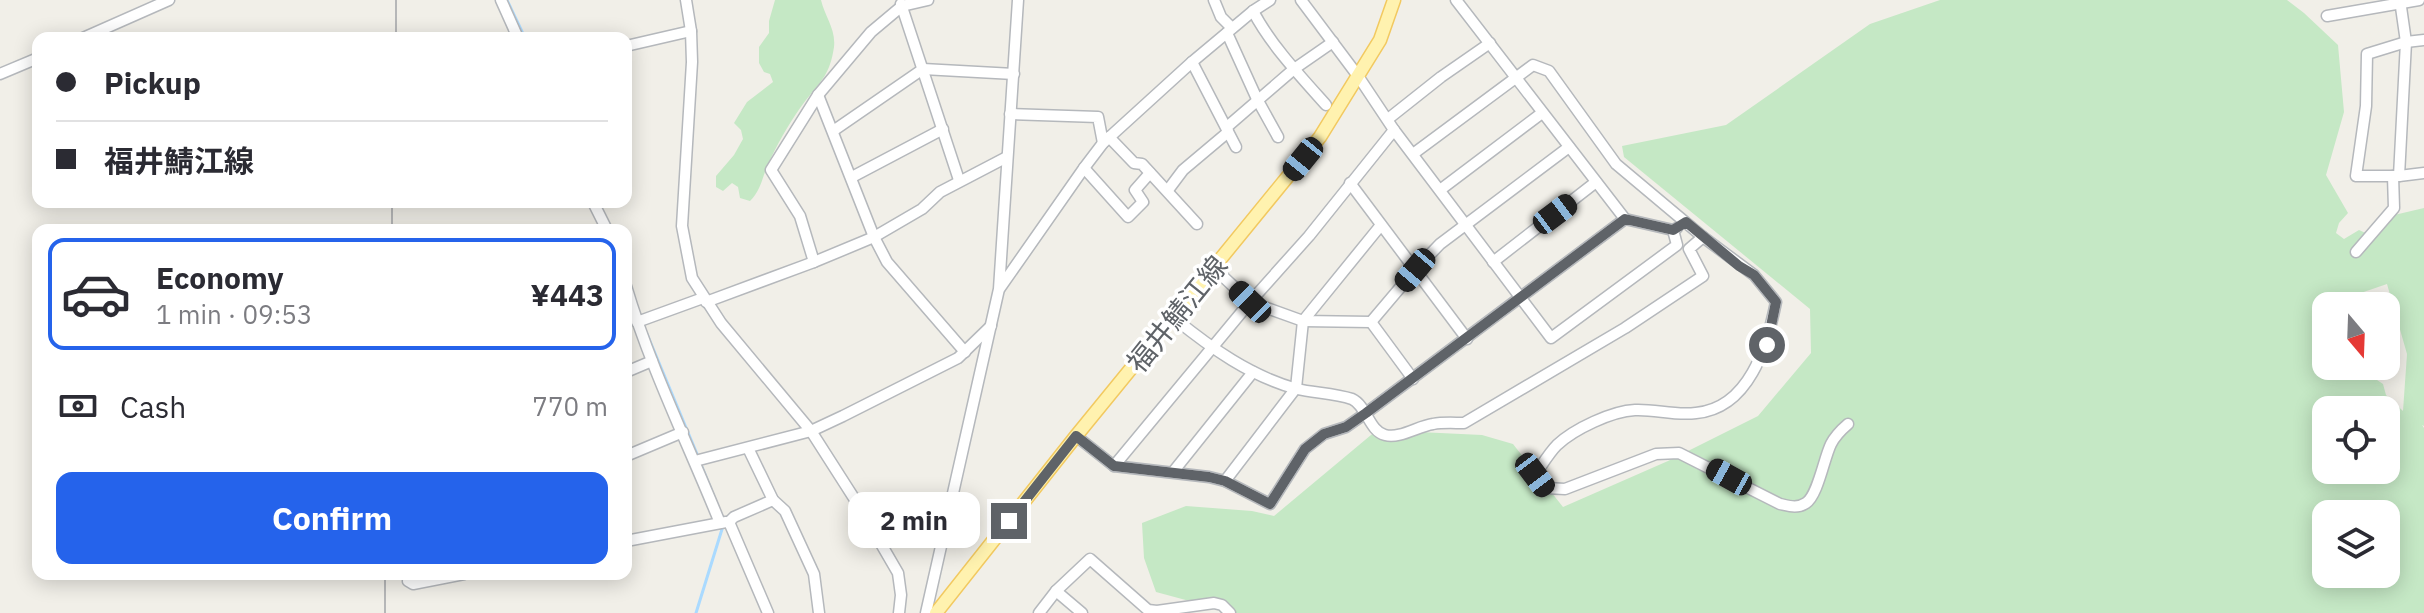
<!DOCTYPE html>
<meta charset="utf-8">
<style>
body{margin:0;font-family:"IBM Plex Sans","Noto Sans JP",sans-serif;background:#f2f2f3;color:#2b2b33;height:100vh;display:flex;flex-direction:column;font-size:30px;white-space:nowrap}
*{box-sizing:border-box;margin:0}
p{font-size:26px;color:#7c7c81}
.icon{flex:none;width:44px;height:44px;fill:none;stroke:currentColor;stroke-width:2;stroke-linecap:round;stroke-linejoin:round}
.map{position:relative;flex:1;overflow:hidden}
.panel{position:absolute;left:32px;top:224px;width:600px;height:356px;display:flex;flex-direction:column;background:#fff;border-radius:16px;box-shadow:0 4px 20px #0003}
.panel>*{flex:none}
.guide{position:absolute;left:32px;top:32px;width:600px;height:176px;border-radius:16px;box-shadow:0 4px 20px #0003;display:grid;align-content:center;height:176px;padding:0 24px;background:#fff}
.needle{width:52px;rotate:161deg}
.buttons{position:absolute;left:2312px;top:292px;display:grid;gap:16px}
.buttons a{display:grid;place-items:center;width:88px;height:88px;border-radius:16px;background:#fff;box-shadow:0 4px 20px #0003;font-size:40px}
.end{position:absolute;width:36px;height:36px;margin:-18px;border:10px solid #5f6368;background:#fff;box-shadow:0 0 0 4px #fff}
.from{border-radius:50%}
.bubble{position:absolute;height:56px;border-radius:16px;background:#fff;box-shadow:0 4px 20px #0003;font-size:26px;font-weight:700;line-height:56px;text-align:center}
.car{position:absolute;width:24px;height:48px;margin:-24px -12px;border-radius:10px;box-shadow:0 0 6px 2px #0007;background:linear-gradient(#222 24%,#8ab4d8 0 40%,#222 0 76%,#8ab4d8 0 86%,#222 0)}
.guide b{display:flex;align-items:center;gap:28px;height:76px;font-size:30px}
.guide b+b{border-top:2px solid #e1e1e2}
.guide i{width:20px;height:20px;background:#2b2b33}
ul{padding:14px 0 0;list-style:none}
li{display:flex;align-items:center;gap:24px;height:112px;margin:0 16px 12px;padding:0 8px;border:4px solid transparent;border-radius:16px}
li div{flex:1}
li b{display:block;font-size:30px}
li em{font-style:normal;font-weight:700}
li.on{border-color:#2563eb}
li>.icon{width:72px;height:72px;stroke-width:1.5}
.pay{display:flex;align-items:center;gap:20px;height:88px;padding:0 24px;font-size:30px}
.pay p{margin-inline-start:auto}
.primary-button{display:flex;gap:16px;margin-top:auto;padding:16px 24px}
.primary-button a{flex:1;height:92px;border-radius:16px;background:#2563eb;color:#fff;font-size:32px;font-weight:700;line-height:92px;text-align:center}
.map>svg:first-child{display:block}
.green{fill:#c5e8c5;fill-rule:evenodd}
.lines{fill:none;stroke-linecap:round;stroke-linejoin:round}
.stream{stroke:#aadaff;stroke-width:3}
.minor-casing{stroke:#b5b8bc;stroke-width:13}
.major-casing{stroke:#f2c960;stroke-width:15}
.minor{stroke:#fff;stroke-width:10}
.major{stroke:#fff2af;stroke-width:12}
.tram{stroke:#b6b7b8;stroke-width:2}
.route{stroke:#5f6368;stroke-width:10}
.labels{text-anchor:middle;stroke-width:7;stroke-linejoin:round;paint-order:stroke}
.street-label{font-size:28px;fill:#5f6368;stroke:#fff}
</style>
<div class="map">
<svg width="2424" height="613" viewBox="0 0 2424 613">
<rect width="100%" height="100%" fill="#f1efe8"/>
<g class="green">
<path d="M775,0H821C825,17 836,29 834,47C830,74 822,80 806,100C793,117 780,139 771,158C762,174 763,188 750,201L740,198L738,187L732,183L723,191L716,187V176L734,155L743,139L741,130L734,123L747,102L773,82L770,74L764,72L759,63V47L769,33V21Z"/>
<path d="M1940,0H2287L2304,13L2338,45L2344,112L2326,175L2348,213L2339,223L2336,233L2344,239L2359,230L2372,236L2390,216L2424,208V426L2422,425L2424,428V613H1234L1156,592L1144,558L1142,523L1186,506L1252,511L1274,516L1377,430L1482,435L1513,444L1563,507L1668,461L1758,416L1811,353L1810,309L1624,157L1622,146L1726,125L1870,24ZM2387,284L2407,354L2403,411L2386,395L2383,384L2362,370L2326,366V337L2324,328L2326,325V306H2342L2349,297ZM2326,410H2386V470H2326ZM2326,514H2386V574H2326Z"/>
</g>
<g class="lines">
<g class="stream">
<polyline points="507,0 525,38"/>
<polyline points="626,271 629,283"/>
<polyline points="647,334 697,454"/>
<polyline points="702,467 723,519"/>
<polyline points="696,613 723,526"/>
</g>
<g class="minor-casing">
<g id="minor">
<polyline points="501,0 518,38"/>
<polyline points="686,0 691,31 692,62 682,226 692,278 721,323 811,431 859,506 898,573 901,595 899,613"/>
<polyline points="1214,0 1221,17 1232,28"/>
<polyline points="1301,0 1358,76 1394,130 1551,338 1677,245 1673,230"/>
<polyline points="1456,0 1625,219 1673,230 1677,228"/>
<polyline points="901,4 959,180"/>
<path d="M1253,11C1270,44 1301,77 1326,105"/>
<polyline points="2327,16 2419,0"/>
<polyline points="1227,33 1257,99 1278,137"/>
<polyline points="83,38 169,0"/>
<polyline points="2424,40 2406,42 2367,54 2366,106 2356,176 2399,176 2424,173"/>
<polyline points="626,46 691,31"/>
<polyline points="1192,62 1236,147"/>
<polyline points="0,74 38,58"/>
<polyline points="818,95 874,237 887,262 965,352"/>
<polyline points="1010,114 1098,117 1103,143"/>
<polyline points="1388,119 1441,77 1490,43"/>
<polyline points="833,131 923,69 1014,74"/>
<polyline points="1109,137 1134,163 1142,164 1197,224"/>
<path d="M1413,154L1533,65L1549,71L1616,164L1703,237L1754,275L1776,302C1767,347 1749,408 1696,413C1675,416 1655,409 1635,410C1612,411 1574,429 1557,445C1549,453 1542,465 1535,475L1546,488L1565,489L1656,454L1679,453L1780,504C1789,506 1797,509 1806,503C1818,495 1824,458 1831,444C1835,436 1841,430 1848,424"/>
<polyline points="1084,168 1128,217 1143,202 1135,190 1150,173"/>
<polyline points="2399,176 2406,42 2400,0"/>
<polyline points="852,177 943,129"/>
<polyline points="1350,183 1467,339"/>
<polyline points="1168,190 1183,170 1227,133 1228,126 1294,69 1333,42"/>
<polyline points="1440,190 1542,113"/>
<polyline points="593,202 607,230"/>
<polyline points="2356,252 2394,208 2393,176"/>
<polyline points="814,262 800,216 771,170 818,95 871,32 902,6 928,0"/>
<polyline points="1493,262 1596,182"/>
<polyline points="1215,269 1250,302 1303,321 1371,322"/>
<path d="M626,286C650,367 688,444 720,523"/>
<polyline points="1000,288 1084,168 1103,143 1192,62 1253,11 1270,0"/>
<polyline points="706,302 814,262 874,237 922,209 940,192 1007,157"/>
<path d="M1174,318C1211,348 1250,376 1297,389C1314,393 1335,393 1352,399C1367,406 1369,431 1385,435C1400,439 1418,426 1433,424C1443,422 1454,423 1464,423L1625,328L1703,276L1689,249L1703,237"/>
<polyline points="637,322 703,298"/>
<polyline points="1371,322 1415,270 1440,244 1569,147"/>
<polyline points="1371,322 1413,379"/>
<polyline points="626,372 652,361"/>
<polyline points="1076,436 1114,466 1209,477 1225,481 1270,504 1305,449 1324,434 1346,427 1366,413 1625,219"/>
<polyline points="748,448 773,500 785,511 814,574 819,613"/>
<polyline points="626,456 683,432"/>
<polyline points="695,461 811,431 843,416 958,358 991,326"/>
<polyline points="1114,466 1250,302 1309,236 1394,130"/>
<polyline points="1173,472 1253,372"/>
<polyline points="1225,481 1296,388 1303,321 1381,225"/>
<polyline points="626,541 726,522"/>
<polyline points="409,574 408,581 413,584 464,574"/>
<polyline points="1056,591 1082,613"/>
<polyline points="768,613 729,522 734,517 773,500"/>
<polyline points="926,613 999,289 1018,0"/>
<polyline points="1039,613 1056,591 1090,559 1148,610 1157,611 1214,603 1222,605 1230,613"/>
</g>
</g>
<g class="major-casing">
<polyline id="major" points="936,613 1076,436 1320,137 1380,40 1394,0"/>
</g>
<use href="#minor" class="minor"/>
<use href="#major" class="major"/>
<g class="tram">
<polyline points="396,38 396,0"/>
<polyline points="392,230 392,202"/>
<polyline points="385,613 385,574"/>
</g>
</g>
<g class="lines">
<polyline class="route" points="1009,521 1076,436 1114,466 1209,477 1225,481 1270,504 1305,449 1324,434 1346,427 1366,413 1625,219 1673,230 1686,222 1739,266 1754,275 1776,302 1767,345"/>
</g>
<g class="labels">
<g class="street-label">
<text transform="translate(1177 314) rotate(-51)" y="10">福井鯖江線</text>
</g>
</g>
</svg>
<div class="buttons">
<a><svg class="needle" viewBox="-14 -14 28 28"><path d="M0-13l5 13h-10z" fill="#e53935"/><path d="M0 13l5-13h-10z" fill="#7c7c81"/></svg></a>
<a><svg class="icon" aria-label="locate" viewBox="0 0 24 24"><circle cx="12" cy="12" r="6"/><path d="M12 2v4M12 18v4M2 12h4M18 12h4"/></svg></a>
<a><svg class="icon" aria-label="layers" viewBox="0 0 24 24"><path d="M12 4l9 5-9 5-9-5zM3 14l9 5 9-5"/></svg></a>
</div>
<i class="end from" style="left:1767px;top:345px"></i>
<i class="end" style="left:1009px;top:521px"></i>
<div class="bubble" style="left:848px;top:492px;width:132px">2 min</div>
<i class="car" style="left:1303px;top:159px;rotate:219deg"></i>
<i class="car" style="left:1555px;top:214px;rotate:53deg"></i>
<i class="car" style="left:1415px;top:270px;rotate:220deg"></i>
<i class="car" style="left:1250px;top:302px;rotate:314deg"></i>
<i class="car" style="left:1535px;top:475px;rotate:143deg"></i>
<i class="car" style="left:1729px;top:477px;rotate:299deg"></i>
<div class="guide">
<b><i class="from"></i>Pickup</b>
<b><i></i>福井鯖江線</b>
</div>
<section class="panel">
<ul>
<li class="on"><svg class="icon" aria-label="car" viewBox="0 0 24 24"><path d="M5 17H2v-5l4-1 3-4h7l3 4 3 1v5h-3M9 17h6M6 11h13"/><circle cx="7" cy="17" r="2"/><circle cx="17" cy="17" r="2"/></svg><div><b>Economy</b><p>1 min · 09:53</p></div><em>¥443</em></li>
</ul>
<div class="pay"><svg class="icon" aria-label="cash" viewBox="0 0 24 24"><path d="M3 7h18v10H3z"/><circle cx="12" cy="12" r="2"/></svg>Cash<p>770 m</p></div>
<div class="primary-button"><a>Confirm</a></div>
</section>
</div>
